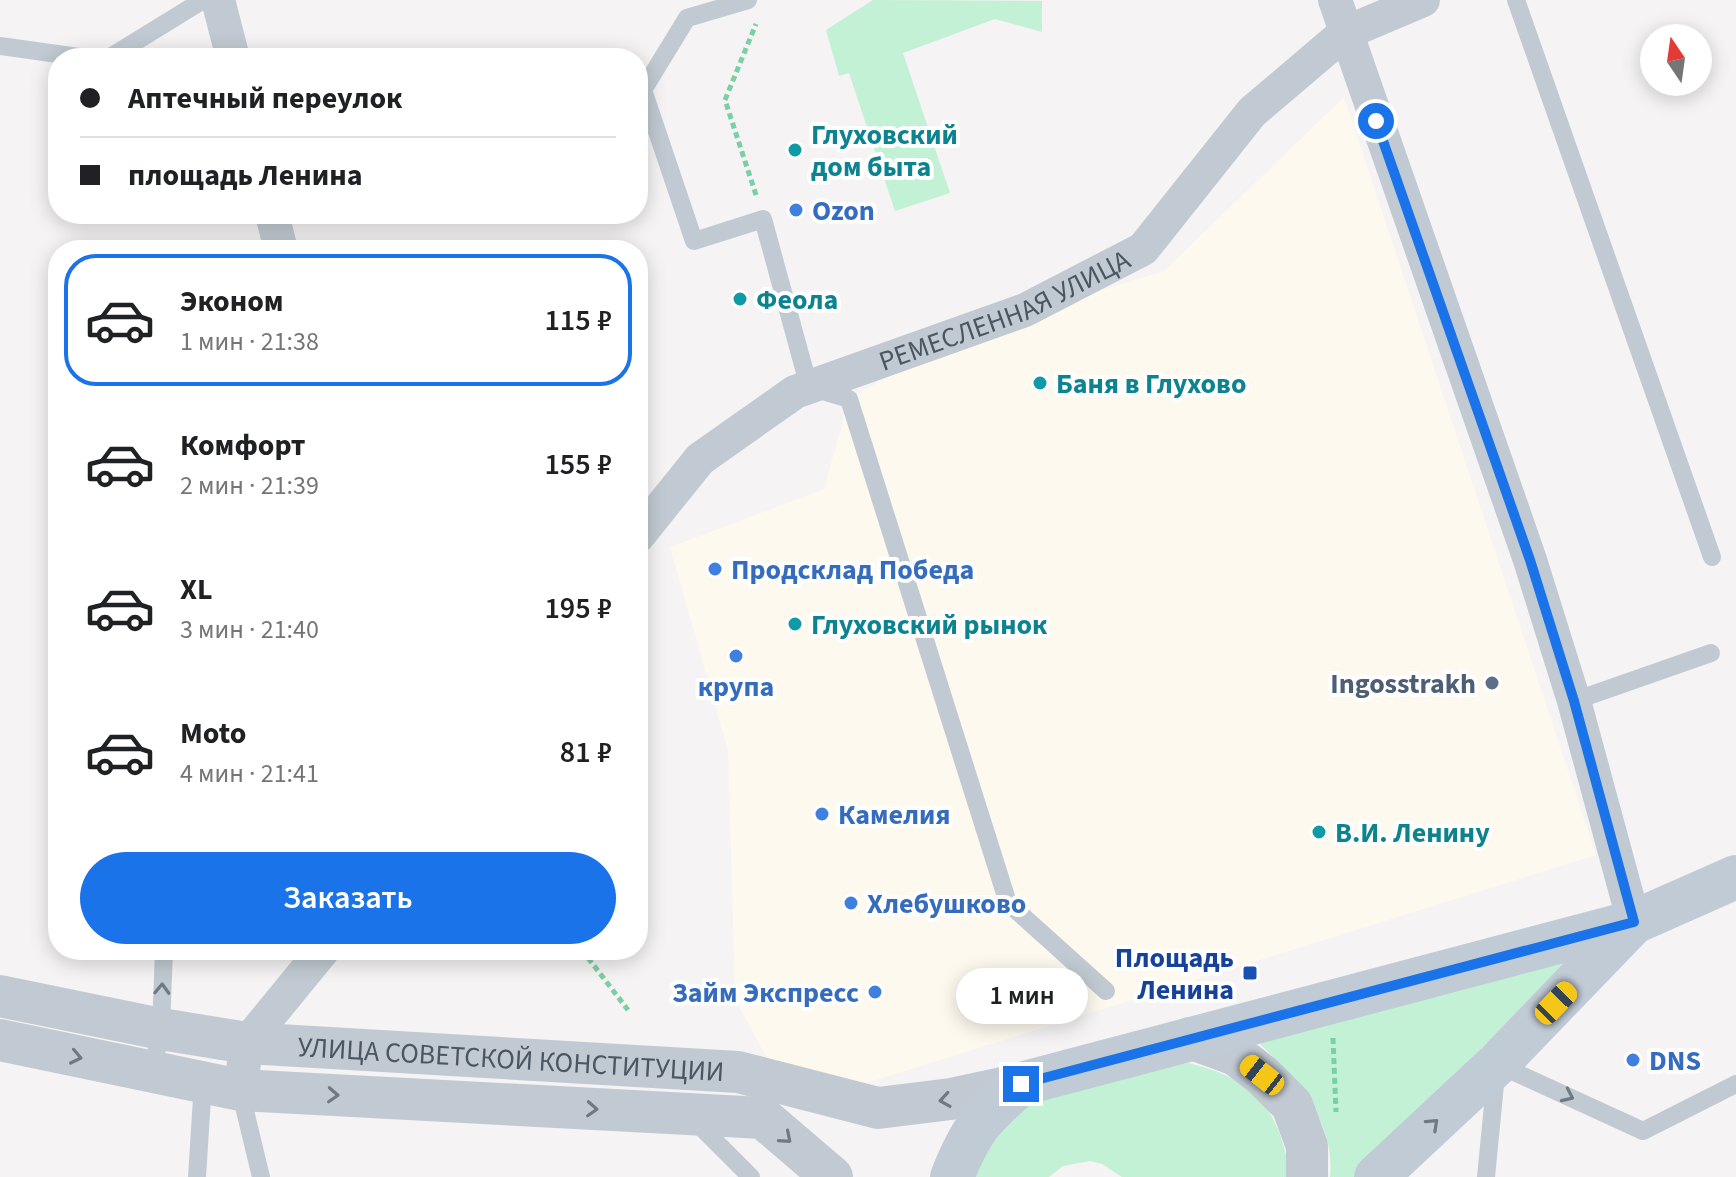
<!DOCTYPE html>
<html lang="ru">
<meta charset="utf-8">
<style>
body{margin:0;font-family:"Source Sans 3",sans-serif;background:#f6f6f6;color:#202124;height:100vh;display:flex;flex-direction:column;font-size:30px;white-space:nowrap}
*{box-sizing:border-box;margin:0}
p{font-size:26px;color:#757577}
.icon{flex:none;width:44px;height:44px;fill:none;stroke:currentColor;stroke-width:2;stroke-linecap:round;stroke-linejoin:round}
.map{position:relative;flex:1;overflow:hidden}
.details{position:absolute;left:48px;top:240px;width:600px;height:720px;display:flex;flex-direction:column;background:#fff;border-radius:32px;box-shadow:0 4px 20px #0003}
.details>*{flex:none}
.banner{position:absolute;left:48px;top:48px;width:600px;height:176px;border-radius:32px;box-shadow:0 4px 20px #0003;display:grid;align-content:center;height:176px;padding:0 32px;background:#fff}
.needle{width:52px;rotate:347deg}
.buttons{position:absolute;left:1640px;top:24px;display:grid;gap:16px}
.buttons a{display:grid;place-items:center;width:72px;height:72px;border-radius:50%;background:#fff;box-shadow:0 4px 20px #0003;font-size:40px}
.end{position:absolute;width:36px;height:36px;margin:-18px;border:10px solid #1a73e8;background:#fff;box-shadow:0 0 0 4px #fff}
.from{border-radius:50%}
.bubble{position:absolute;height:56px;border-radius:28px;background:#fff;box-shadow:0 4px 20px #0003;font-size:26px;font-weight:600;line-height:56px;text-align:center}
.car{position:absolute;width:24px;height:48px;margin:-24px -12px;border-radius:10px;box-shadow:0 0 6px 2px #0007;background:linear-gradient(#f5c518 24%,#345 0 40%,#f5c518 0 76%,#345 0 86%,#f5c518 0)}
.banner b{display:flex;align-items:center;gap:28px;height:76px;font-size:30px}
.banner b+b{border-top:2px solid #e0e0e0}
.banner i{width:20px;height:20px;background:#202124}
ul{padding:14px 0 0;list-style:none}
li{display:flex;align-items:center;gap:24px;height:132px;margin:0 16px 12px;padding:0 16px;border:4px solid transparent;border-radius:32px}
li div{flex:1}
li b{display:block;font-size:30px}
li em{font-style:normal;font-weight:600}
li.selected{border-color:#1a73e8}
li>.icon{width:72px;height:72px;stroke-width:1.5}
.action{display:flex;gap:16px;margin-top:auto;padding:16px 32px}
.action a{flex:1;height:92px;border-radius:48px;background:#1a73e8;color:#fff;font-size:32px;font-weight:600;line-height:92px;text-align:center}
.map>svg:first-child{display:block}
.commercial{fill:#fdf9ef}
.green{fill:#c3f1d5}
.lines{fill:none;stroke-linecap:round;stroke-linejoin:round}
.path{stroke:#7ad0a6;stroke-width:5;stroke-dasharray:6 4;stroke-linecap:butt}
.service{stroke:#c1cad2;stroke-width:18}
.minor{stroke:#c1cad2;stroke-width:34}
.tertiary{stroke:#c1cad2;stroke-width:42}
.secondary{stroke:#c1cbd6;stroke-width:44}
.oneway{stroke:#6e7983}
.oneway2{stroke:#6e7984}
.route{stroke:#1a73e8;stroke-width:10}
.culture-dot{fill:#0f9aa8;stroke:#fff;stroke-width:3}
.shop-dot{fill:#3f7fe0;stroke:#fff;stroke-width:3}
.service-dot{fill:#5c6f8a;stroke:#fff;stroke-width:3}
.transit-dot{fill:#1a4fb4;stroke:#fff;stroke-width:3}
.labels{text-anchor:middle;stroke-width:8;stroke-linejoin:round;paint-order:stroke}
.culture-label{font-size:28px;font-weight:bold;fill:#0d838f;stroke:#fff;text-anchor:start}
.shop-label{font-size:28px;font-weight:bold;fill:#366cbe;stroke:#fff;text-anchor:start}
.street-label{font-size:28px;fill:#4a5661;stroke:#fff}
.service-label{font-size:28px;font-weight:bold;fill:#4e5e75;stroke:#fff;text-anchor:end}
.transit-label{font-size:28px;font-weight:bold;fill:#164399;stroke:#fff;text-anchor:end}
</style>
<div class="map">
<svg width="1736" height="1177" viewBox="0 0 1736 1177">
<rect width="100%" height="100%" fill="#f5f3f3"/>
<polygon class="commercial" points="1344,97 1596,855 857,1086 774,1071 735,999 728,751 670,547 824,489 849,399 964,332 1164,271"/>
<g class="green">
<polygon points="873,0 1042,1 1042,32 995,19 903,53 950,193 895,211 849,73 839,76 826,30"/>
<path d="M1571,957L1355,1177H1330C1336,1121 1295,1078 1258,1042Z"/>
<path d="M1188,1063C1256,1079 1280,1110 1290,1177H1122L1102,1164L1090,1161L1063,1166L1049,1177H972C978,1163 984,1145 994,1133C1034,1086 1130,1076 1188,1063Z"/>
</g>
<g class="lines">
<g class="path">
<polyline points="756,195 725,100 756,24"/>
<polyline points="582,950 628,1010"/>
<polyline points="1333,1038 1336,1112"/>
</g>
<g class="service">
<polyline points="748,0 687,18 643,90 694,241 763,219 809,387 849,399 1008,903 1106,991"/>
<polyline points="1516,0 1712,557"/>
<polyline points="0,46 86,58"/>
<polyline points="109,58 203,0"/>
<polyline points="1574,701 1711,653"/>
<polyline points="152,1073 161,1029 164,950"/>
<polyline points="240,1090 261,1177"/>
<polyline points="693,1119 751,1177"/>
<polyline points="197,1177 203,1082"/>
<polyline points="1486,1177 1497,1064 1643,1131 1736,1084"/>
</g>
<g class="minor">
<polyline points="218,0 233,58"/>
<polyline points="1335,0 1530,560 1574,701 1634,922"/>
<polyline points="272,214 281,250"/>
<path id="s1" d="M638,536L700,459L795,392L1025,310L1143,249L1252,112L1345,33L1423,0"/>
<polyline points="240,1090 247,1043 323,950"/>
</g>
<g class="tertiary">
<path id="s2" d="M0,996L161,1029L247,1043L738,1072L878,1108L951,1099L1021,1084"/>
<polyline points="1190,1038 1236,1055 1262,1075 1292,1105 1307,1146 1307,1177"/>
<polyline points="0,1040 240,1090 763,1118 832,1177"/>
</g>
<g class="secondary">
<path d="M952,1177C971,1129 982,1117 1021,1084L1634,922L1736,877"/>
<polyline points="1376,1177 1497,1064 1634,922"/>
</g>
</g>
<defs><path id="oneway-chevron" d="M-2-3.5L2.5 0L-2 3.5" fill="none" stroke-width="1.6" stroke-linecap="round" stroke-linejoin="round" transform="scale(2)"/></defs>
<g class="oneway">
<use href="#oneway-chevron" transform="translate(162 989) rotate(-88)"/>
<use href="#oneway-chevron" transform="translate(76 1057) rotate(12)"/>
<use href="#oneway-chevron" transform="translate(333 1095) rotate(3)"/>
<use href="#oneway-chevron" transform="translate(1568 1096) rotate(25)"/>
<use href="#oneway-chevron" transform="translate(945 1100) rotate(171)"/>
<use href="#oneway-chevron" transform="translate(592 1109) rotate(3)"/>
<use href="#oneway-chevron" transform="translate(786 1138) rotate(41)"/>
</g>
<use class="oneway2" href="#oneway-chevron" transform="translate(1433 1124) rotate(-43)"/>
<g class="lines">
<polyline class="route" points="1021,1084 1634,922 1574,701 1530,560 1376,121"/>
</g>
<g class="culture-dot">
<circle cx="795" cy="150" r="8"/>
<circle cx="740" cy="299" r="8"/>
<circle cx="1040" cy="383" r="8"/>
<circle cx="795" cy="624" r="8"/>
<circle cx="1319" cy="832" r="8"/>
</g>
<g class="shop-dot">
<circle cx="796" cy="210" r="8"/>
<circle cx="715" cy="569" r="8"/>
<circle cx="736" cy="656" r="8"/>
<circle cx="822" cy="814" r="8"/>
<circle cx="851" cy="903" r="8"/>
<circle cx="875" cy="992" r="8"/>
<circle cx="1633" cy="1060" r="8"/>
</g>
<circle class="service-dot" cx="1492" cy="683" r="8"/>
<rect class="transit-dot" x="1242" y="965" width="16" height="16" rx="4"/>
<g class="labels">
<g class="culture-label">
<text x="811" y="144">Глуховский<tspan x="811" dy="32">дом быта</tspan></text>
<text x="756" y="309">Феола</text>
<text x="1056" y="393">Баня в Глухово</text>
<text x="811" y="634">Глуховский рынок</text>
<text x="1335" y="842">В.И. Ленину</text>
</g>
<g class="shop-label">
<text x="812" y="220">Ozon</text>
<text x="731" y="579">Продсклад Победа</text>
<text x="736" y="696" text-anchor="middle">крупа</text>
<text x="838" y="824">Камелия</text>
<text x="867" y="913">Хлебушково</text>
<text x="859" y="1002" text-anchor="end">Займ Экспресс</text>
<text x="1649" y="1070">DNS</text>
</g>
<g class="street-label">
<text dy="10" stroke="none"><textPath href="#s1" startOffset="440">РЕМЕСЛЕННАЯ УЛИЦА</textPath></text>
<text dy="10" stroke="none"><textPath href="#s2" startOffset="516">УЛИЦА СОВЕТСКОЙ КОНСТИТУЦИИ</textPath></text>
</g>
<g class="service-label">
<text x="1476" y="693">Ingosstrakh</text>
</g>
<g class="transit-label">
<text x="1234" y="967">Площадь<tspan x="1234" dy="32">Ленина</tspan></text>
</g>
</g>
</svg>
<div class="buttons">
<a><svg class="needle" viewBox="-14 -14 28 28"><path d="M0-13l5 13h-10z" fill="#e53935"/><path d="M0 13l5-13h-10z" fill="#757577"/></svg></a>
</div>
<i class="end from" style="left:1376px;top:121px"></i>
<i class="end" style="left:1021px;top:1084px"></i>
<div class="bubble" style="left:956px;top:968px;width:132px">1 мин</div>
<i class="car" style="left:1556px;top:1003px;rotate:44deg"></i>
<i class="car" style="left:1262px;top:1075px;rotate:308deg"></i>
<div class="banner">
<b><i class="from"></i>Аптечный переулок</b>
<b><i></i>площадь Ленина</b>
</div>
<section class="details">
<ul>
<li class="selected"><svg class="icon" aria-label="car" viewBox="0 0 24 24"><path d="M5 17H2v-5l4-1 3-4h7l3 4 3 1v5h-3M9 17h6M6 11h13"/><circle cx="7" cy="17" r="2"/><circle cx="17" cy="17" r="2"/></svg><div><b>Эконом</b><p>1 мин · 21:38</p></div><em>115 ₽</em></li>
<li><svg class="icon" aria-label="car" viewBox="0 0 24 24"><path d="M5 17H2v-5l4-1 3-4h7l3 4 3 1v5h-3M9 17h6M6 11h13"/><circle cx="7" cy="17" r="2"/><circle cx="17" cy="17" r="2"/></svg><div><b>Комфорт</b><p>2 мин · 21:39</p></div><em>155 ₽</em></li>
<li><svg class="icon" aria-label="car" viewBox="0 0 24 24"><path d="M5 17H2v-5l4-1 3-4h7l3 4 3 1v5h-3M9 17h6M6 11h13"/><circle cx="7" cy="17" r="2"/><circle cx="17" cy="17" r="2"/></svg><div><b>XL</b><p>3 мин · 21:40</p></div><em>195 ₽</em></li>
<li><svg class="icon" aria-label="car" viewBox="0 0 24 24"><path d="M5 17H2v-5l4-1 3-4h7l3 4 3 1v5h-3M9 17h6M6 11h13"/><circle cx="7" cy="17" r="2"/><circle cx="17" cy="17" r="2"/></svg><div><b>Moto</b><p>4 мин · 21:41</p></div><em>81 ₽</em></li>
</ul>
<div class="action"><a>Заказать</a></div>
</section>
</div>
